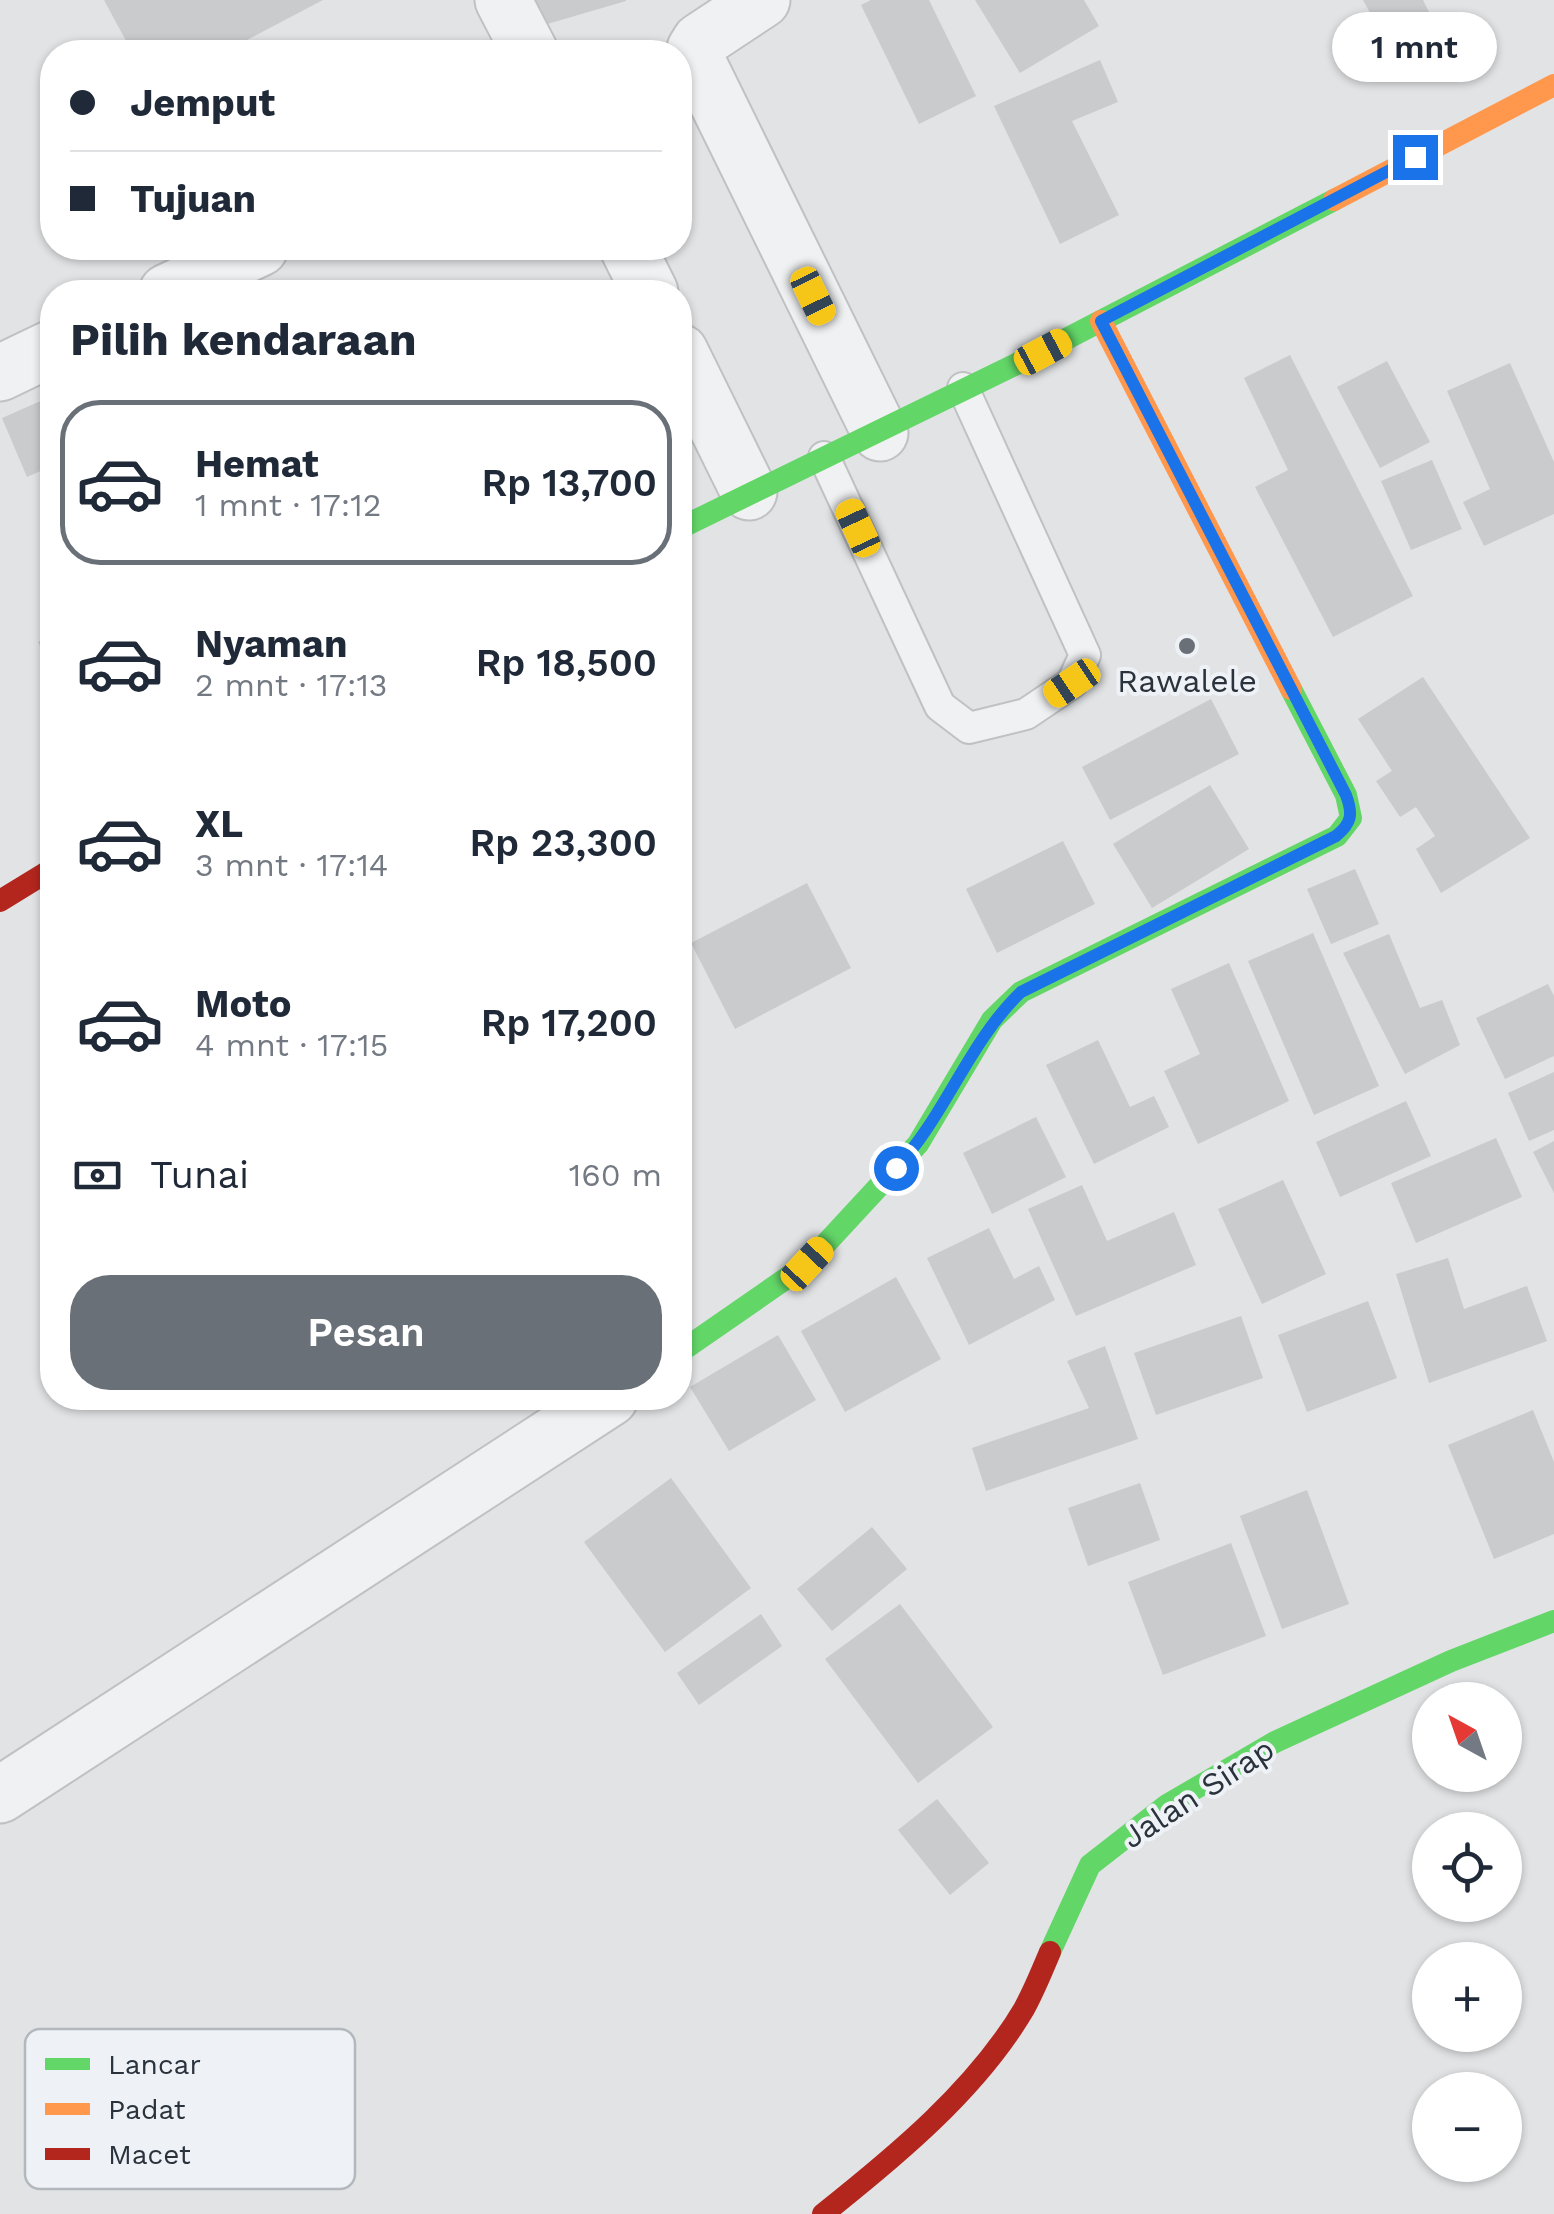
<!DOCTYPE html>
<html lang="id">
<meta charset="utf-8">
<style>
body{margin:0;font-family:"Work Sans",sans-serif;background:#f6f6f7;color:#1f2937;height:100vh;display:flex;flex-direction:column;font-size:38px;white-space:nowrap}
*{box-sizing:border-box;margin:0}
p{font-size:32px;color:#747a83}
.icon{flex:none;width:55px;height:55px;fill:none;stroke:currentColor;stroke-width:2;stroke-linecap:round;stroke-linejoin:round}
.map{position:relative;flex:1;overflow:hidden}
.side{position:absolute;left:40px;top:280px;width:652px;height:1130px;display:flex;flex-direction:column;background:#fff;border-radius:40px;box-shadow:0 2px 8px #0004}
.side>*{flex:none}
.banner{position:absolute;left:40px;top:40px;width:652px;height:220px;border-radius:40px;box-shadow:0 2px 8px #0004;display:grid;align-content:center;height:220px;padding:0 30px;background:#fff}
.needle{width:65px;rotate:320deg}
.controls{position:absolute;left:1412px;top:1682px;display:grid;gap:20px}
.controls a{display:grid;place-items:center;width:110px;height:110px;border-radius:50%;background:#fff;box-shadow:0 2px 8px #0004;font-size:50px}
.end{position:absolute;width:45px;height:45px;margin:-22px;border:12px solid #1a73e8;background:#fff;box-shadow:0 0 0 5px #fff}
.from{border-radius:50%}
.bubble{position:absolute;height:70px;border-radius:35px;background:#fff;box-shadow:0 2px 8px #0004;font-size:32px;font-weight:600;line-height:70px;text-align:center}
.car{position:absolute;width:30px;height:60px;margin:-30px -15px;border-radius:12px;box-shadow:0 0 8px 2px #0007;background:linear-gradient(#f5c518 24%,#345 0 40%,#f5c518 0 76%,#345 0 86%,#f5c518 0)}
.banner b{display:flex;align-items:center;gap:35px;height:95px;font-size:38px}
.banner b+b{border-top:2px solid #e0e1e3}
.banner i{width:25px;height:25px;background:#1f2937}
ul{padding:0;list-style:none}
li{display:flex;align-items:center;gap:30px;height:165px;margin:0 20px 15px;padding:0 10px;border:5px solid transparent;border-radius:40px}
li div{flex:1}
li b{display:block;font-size:38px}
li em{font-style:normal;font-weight:600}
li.on{border-color:#6a7077}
li>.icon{width:90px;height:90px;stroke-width:1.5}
h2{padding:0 30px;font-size:45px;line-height:120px}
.pay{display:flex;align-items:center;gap:25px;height:110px;padding:0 30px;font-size:38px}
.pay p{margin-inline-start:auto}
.button{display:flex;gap:20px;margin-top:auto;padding:20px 30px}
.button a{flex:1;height:115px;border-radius:40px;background:#6a7077;color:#fff;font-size:40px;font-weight:600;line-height:115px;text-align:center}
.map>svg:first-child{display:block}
.building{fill:#c9cbcd}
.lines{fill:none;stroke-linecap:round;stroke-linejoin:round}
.lane-casing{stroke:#bfc1c3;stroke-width:34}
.street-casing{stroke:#bfc1c3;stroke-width:59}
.lane{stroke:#f0f1f2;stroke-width:30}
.street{stroke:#f0f1f2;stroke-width:55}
.fast{stroke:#63d668;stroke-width:22}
.slow{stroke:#ff974d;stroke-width:22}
.jam{stroke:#b3261e;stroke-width:22}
.route{stroke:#1a73e8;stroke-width:12}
.poi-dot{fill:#6a7077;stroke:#eef1f5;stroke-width:4}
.labels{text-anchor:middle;stroke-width:8;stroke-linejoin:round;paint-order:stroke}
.poi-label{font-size:32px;fill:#2a323c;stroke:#eef1f5}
.street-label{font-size:32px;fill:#2a323c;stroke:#eef1f5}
.key{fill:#eef1f5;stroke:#b3b8be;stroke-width:2.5}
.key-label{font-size:28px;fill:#2a323c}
</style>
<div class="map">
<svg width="1554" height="2214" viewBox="0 0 1554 2214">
<rect width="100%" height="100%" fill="#e1e3e5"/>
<g class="building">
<polygon points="104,0 323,0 224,52 132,52"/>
<polygon points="529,0 626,0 626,1 537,27"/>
<polygon points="871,0 929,0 976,96 919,124 861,5"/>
<polygon points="975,0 1084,0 1099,26 1020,73"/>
<polygon points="1363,0 1423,0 1431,16 1385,40"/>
<polygon points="1100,60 1118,102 1072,121 1119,215 1060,244 994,106"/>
<polygon points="1290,355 1413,596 1333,637 1255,487 1288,470 1244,378"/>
<polygon points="1387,361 1430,442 1380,468 1337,387"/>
<polygon points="1510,363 1554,462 1554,514 1484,546 1463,502 1490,489 1447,391"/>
<polygon points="52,396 52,466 27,477 2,418"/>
<polygon points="1432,460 1462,529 1411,550 1381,481"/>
<polygon points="52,634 52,668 38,642"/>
<polygon points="1423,677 1530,838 1441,893 1416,849 1435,836 1416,807 1400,817 1376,781 1392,771 1358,719"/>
<polygon points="1211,699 1239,754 1110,820 1082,767"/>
<polygon points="1210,785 1249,849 1152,908 1113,844"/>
<polygon points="1063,841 1095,904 997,953 966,889"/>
<polygon points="1355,869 1379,924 1331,944 1307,889"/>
<polygon points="807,883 851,968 735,1029 691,943"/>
<polygon points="1313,933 1379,1086 1314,1115 1248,961"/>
<polygon points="1389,934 1420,1008 1442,1000 1460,1045 1405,1074 1343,953"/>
<polygon points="1229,963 1289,1101 1198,1144 1164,1071 1200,1054 1171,989"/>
<polygon points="1548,984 1554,996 1554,1056 1505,1079 1476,1018"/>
<polygon points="1098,1040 1130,1107 1154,1096 1169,1127 1094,1164 1046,1065"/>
<polygon points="1554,1072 1554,1130 1529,1141 1508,1093"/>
<polygon points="1406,1101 1431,1156 1340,1197 1316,1142"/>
<polygon points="1036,1117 1066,1177 992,1214 963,1153"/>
<polygon points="1496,1138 1522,1197 1416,1243 1391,1183"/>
<polygon points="1554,1141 1554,1193 1533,1152"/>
<polygon points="1283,1180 1326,1274 1262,1304 1218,1209"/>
<polygon points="1082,1185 1107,1241 1174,1212 1196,1265 1076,1316 1028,1209"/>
<polygon points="989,1228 1014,1279 1039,1266 1055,1300 969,1345 927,1258"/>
<polygon points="1448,1258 1464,1309 1527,1286 1547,1341 1429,1383 1396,1274"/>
<polygon points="896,1277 941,1359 845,1412 801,1331"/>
<polygon points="1368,1301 1397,1378 1307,1412 1278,1335"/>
<polygon points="1241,1316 1263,1378 1156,1415 1134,1353"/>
<polygon points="778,1335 816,1400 729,1451 690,1387"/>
<polygon points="1105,1346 1138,1439 986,1491 972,1448 1089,1408 1067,1361"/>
<polygon points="1533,1410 1554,1462 1554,1534 1494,1559 1448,1445"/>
<polygon points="671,1478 751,1588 665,1652 584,1542"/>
<polygon points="1140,1483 1160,1540 1088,1566 1068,1508"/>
<polygon points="1307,1490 1349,1604 1282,1629 1240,1516"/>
<polygon points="872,1527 907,1569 832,1631 797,1589"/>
<polygon points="1231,1543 1266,1636 1163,1675 1128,1582"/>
<polygon points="900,1604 993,1727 918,1783 825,1659"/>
<polygon points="761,1614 782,1646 699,1705 677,1673"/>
<polygon points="937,1799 989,1863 950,1895 898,1830"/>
</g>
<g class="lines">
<g class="lane-casing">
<polyline id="lane" points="824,457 940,706 969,728 1026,714 1072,683 1085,655 963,388"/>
</g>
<g class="street-casing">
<g id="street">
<polyline points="503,0 530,52"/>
<polyline points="762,0 700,41 695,49 695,57 880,433"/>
<polyline points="628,248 650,292"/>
<polyline points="167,292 260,248"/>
<polyline points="680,352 749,492"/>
<polyline points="0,373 52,348"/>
<polyline points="0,1795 610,1398"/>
</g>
</g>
<use href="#lane" class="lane"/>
<use href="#street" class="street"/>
<g class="fast">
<polyline points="680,528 1043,351 1334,200"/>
<polyline points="680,1352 807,1264 918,1144 992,1020 1021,992 1337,836 1351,818 1346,795 1291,689"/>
<polyline points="1050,1952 1090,1865 1167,1805 1275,1742 1451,1661 1554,1621"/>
</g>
<g class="slow">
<polyline points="1334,200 1554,85"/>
<polyline points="1101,321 1291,689"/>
</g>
<g class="jam">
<polyline points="0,901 52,869"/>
<path d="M823,2214C896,2156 976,2090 1024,2009C1034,1991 1042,1971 1050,1952"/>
</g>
</g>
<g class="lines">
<path class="route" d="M896,1168C946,1115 968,1043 1021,992L1336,836C1352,823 1353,814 1346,795L1101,321L1415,157"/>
</g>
<circle class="poi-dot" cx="1187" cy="646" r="10"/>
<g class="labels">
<g class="poi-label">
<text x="1187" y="692">Rawalele</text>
</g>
<g class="street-label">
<text transform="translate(1198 1793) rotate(-33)" y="11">Jalan Sirap</text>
</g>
</g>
<rect x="25" y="2029" width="330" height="160" rx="15" class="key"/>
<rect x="45" y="2058" width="45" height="12" fill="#63d668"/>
<rect x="45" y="2103" width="45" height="12" fill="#ff974d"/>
<rect x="45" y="2148" width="45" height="12" fill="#b3261e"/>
<g class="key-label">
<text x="108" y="2074">Lancar</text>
<text x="108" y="2119">Padat</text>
<text x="108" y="2164">Macet</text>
</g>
</svg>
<div class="controls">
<a><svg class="needle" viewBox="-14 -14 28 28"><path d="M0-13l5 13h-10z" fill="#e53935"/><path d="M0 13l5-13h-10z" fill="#747a83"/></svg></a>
<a><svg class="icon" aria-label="locate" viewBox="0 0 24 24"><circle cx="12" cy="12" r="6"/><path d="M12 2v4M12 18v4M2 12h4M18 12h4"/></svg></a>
<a>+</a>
<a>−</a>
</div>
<i class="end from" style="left:896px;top:1168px"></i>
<i class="end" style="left:1415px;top:157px"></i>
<div class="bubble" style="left:1332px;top:12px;width:165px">1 mnt</div>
<i class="car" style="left:813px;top:296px;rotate:154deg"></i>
<i class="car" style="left:1043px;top:352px;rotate:62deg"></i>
<i class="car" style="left:858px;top:528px;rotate:335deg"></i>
<i class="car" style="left:1072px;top:683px;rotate:236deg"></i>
<i class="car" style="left:807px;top:1264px;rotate:43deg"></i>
<div class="banner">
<b><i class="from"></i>Jemput</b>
<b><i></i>Tujuan</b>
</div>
<section class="side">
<h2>Pilih kendaraan</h2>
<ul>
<li class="on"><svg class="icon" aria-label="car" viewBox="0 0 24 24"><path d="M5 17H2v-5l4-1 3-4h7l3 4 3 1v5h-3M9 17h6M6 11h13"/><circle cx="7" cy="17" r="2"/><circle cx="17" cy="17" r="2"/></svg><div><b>Hemat</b><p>1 mnt · 17:12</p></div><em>Rp 13,700</em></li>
<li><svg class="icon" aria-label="car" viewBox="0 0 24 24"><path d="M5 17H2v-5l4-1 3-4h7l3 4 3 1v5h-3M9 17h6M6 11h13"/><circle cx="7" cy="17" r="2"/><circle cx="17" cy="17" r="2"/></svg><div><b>Nyaman</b><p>2 mnt · 17:13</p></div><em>Rp 18,500</em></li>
<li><svg class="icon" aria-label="car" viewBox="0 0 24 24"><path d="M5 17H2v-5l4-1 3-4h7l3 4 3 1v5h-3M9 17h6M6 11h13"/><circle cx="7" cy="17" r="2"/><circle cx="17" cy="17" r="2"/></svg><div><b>XL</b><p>3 mnt · 17:14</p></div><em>Rp 23,300</em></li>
<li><svg class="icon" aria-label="car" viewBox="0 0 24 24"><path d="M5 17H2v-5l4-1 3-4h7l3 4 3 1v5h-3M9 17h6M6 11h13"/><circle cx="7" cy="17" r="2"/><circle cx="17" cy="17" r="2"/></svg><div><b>Moto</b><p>4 mnt · 17:15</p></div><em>Rp 17,200</em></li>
</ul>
<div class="pay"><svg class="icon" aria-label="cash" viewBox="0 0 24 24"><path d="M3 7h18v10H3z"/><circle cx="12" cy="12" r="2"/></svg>Tunai<p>160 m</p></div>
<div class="button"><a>Pesan</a></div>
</section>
</div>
